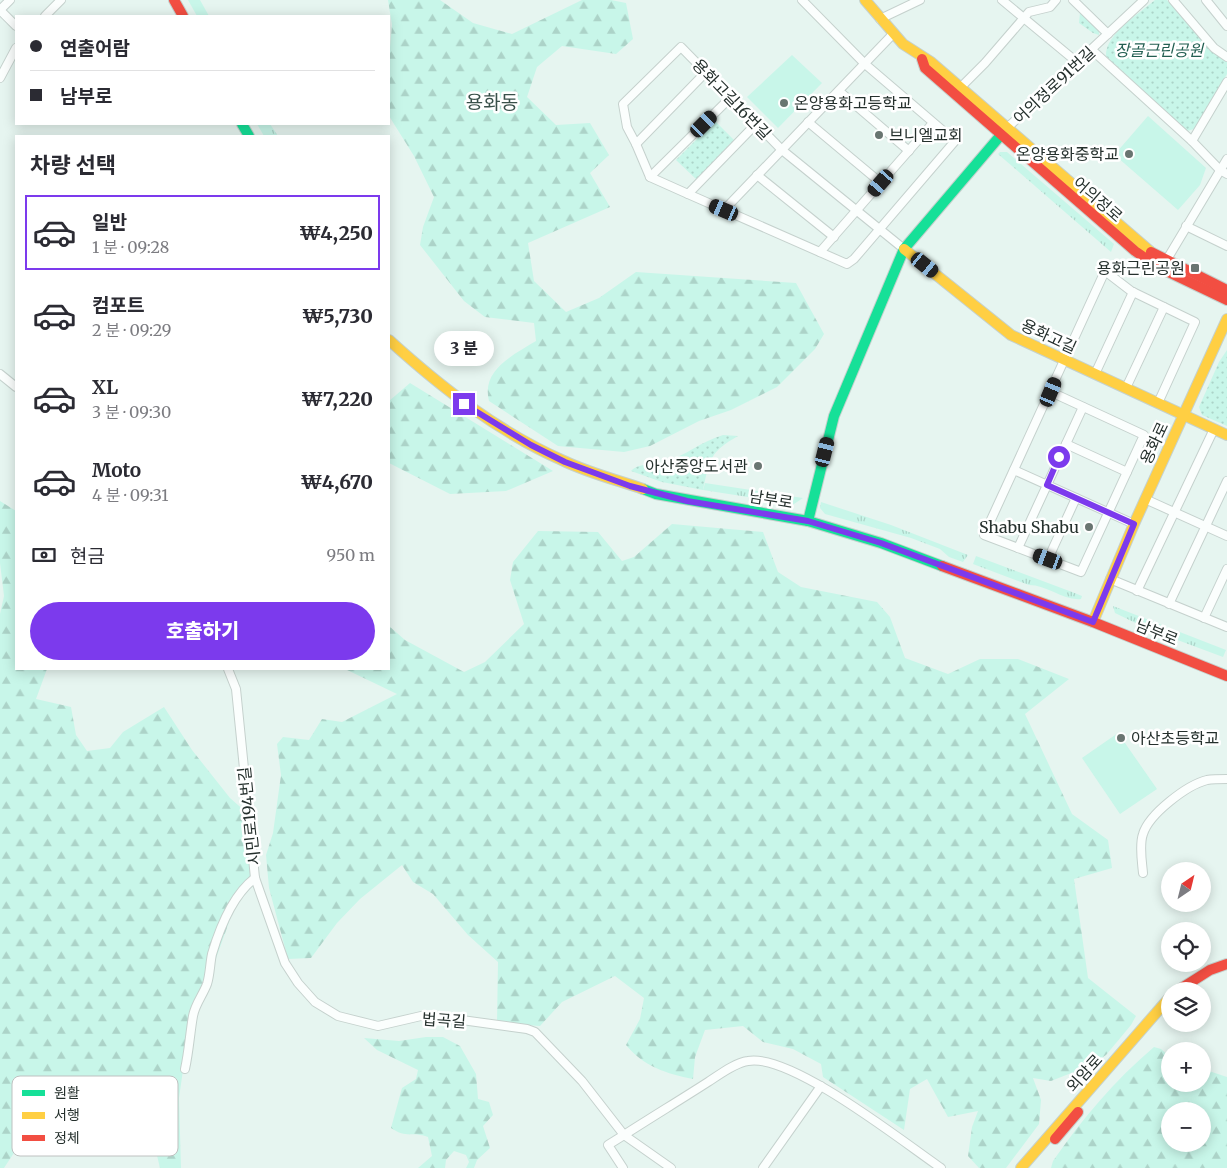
<!DOCTYPE html>
<html lang="ko">
<meta charset="utf-8">
<style>
body{margin:0;font-family:Merriweather,"Noto Sans KR",serif;background:#f2f2f3;color:#2b2b33;height:100vh;display:flex;flex-direction:column;font-size:19px;white-space:nowrap}
*{box-sizing:border-box;margin:0}
p{font-size:16px;color:#7c7c81}
.icon{flex:none;width:28px;height:28px;fill:none;stroke:currentColor;stroke-width:2;stroke-linecap:round;stroke-linejoin:round}
.map{position:relative;flex:1;overflow:hidden}
.details{position:absolute;left:15px;top:135px;width:375px;height:535px;display:flex;flex-direction:column;background:#fff;border-radius:0px;box-shadow:0 2px 12px #0003}
.details>*{flex:none}
.hud{position:absolute;left:15px;top:15px;width:375px;height:110px;border-radius:0px;box-shadow:0 2px 12px #0003;display:grid;align-content:center;height:110px;padding:0 15px;background:#fff}
.needle{width:32px;rotate:35deg}
.buttons{position:absolute;left:1161px;top:862px;display:grid;gap:10px}
.buttons a{display:grid;place-items:center;width:50px;height:50px;border-radius:50%;background:#fff;box-shadow:0 2px 12px #0003;font-size:25px}
.end{position:absolute;width:22px;height:22px;margin:-11px;border:6px solid #7c3aed;background:#fff;box-shadow:0 0 0 2px #fff}
.from{border-radius:50%}
.bubble{position:absolute;height:35px;border-radius:18px;background:#fff;box-shadow:0 2px 12px #0003;font-size:16px;font-weight:800;line-height:35px;text-align:center}
.car{position:absolute;width:15px;height:30px;margin:-15px -8px;border-radius:6px;box-shadow:0 0 4px 1px #0007;background:linear-gradient(#222 24%,#8ab4d8 0 40%,#222 0 76%,#8ab4d8 0 86%,#222 0)}
.hud b{display:flex;align-items:center;gap:18px;height:48px;font-size:19px}
.hud b+b{border-top:1px solid #e1e1e2}
.hud i{width:12px;height:12px;background:#2b2b33}
ul{padding:0;list-style:none}
li{display:flex;align-items:center;gap:15px;height:75px;margin:0 10px 8px;padding:0 5px;border:2px solid transparent;border-radius:0px}
li div{flex:1}
li b{display:block;font-size:19px}
li em{font-style:normal;font-weight:800}
li.selected{border-color:#7c3aed}
li>.icon{width:45px;height:45px;stroke-width:1.5}
h2{padding:0 15px;font-size:22px;line-height:60px}
.pay{display:flex;align-items:center;gap:12px;height:55px;padding:0 15px;font-size:19px}
.pay p{margin-inline-start:auto}
.action{display:flex;gap:10px;margin-top:auto;padding:10px 15px}
.action a{flex:1;height:58px;border-radius:30px;background:#7c3aed;color:#fff;font-size:20px;font-weight:800;line-height:58px;text-align:center}
.map>svg:first-child{display:block}
.grass{fill:url(#grass-tufts)}
.forest{fill:url(#forest-firs);fill-rule:evenodd}
.park{fill:url(#park-dots)}
.pitch{fill:#c8f6e9}
.lines{fill:none;stroke-linecap:round;stroke-linejoin:round}
.street-casing{stroke:#c5d1cd;stroke-width:10}
.fast-casing{stroke:#c5d1cd;stroke-width:12}
.slow-casing{stroke:#c5d1cd;stroke-width:12}
.jam-casing{stroke:#c5d1cd;stroke-width:12}
.street{stroke:#fbfefd;stroke-width:8}
.fast{stroke:#16e098;stroke-width:10}
.slow{stroke:#ffcf43;stroke-width:10}
.jam{stroke:#f24e42;stroke-width:10}
.route{stroke:#7c3aed;stroke-width:6}
.poi-dot{fill:#697571;stroke:#fff;stroke-width:2}
.labels{text-anchor:middle;stroke-width:5;stroke-linejoin:round;paint-order:stroke}
.park-label{font-size:16px;font-style:italic;fill:#235f52;stroke:#fff}
.street-label{font-size:16px;fill:#25302d;stroke:#fff}
.poi-label{font-size:16px;fill:#25302d;stroke:#fff;text-anchor:end}
.quarter-label{font-size:19px;fill:#39504a;stroke:#fff}
.key{fill:#fff;stroke:#bec1c0;stroke-width:1}
.key-label{font-size:14px;fill:#25302d}
</style>
<div class="map">
<svg width="1227" height="1168" viewBox="0 0 1227 1168">
<defs>
<pattern id="grass-tufts" width="24" height="20" patternUnits="userSpaceOnUse" patternTransform="scale(1.25)"><rect width="24" height="20" fill="#c8f6e9"/><path d="M3 7l-1-3M5 7V3M7 7l1-3M15 17l-1-3M17 17v-4M19 17l1-3" fill="none" stroke="#acd3c8"/></pattern>
<pattern id="forest-firs" width="22" height="20" patternUnits="userSpaceOnUse" patternTransform="scale(1.25)"><rect width="22" height="20" fill="#c8f6e9"/><path d="M5 1l3.5 6h-7zM16 11l3.5 6h-7z" fill="#acd3c8"/></pattern>
<pattern id="park-dots" width="8" height="8" patternUnits="userSpaceOnUse" patternTransform="scale(1.25)"><rect width="8" height="8" fill="#c8f6e9"/><path d="M2 2h.1M6 6h.1" fill="none" stroke="#acd3c8" stroke-width="1.8" stroke-linecap="round"/></pattern>
</defs>
<rect width="100%" height="100%" fill="#e6f5f0"/>
<g class="grass">
<polygon points="188,0 200,0 209,16 197,16"/>
<polygon points="257,124 270,124 278,136 264,136"/>
<polygon points="1000,152 1007,152 1114,244 1111,252 998,154"/>
<polygon points="705,483 803,498 794,504 703,490"/>
<polygon points="821,502 891,525 968,555 963,562 949,557 940,549 911,538 825,514 820,508"/>
<path d="M976,556L1072,592L1082,596L1081,599C1064,601 1047,585 1029,585L973,564Z"/>
<polygon points="1113,606 1226,650 1223,657 1148,629 1115,613"/>
</g>
<g class="forest">
<path d="M388,0H440L473,23L512,34L582,0H611L626,3L633,39L616,54L562,46L537,67L527,97L556,125L590,123L609,155L590,173L610,207L528,243L534,281L566,312L599,298L636,272L796,283L824,334L815,349L777,387L731,410L699,421L650,446L624,452L558,446L489,401C481,370 513,355 536,341L534,323L485,317L464,301L420,245L423,227L434,197L414,156L389,116V59L392,25Z"/>
<polygon points="410,383 553,471 506,491 450,494 389,463 389,401"/>
<polygon points="0,501 16,511 16,669 47,669 36,699 71,707 76,735 87,751 110,748 123,732 164,707 192,750 230,798 246,812 256,873 238,897 200,1003 185,1056 179,1098 181,1168 160,1168 154,1143 140,1139 106,1110 89,1109 77,1121 41,1112 4,1168 0,1168 0,614 4,596 0,563"/>
<path d="M672,524L763,532L778,572L801,587L877,602L890,617L905,658L948,674L980,659H1018L1069,679L1025,714L1072,814L1108,840L1112,868L1074,879L1088,978L1136,1016L1131,1025L1106,1055L1089,1066L1051,1081L1033,1078L1041,1100L1039,1124L1006,1168H979L968,1156L972,1127L978,1111L948,1117L927,1079L910,1089L904,1130L823,1077L821,1064L793,1049L763,1042L743,1026L705,1030L695,1057L693,1079C667,1074 643,1066 626,1045L640,1019L644,998L615,976L562,1002L540,1026L497,1023L498,962L468,935L433,894L413,882L402,865L360,899L337,923L311,958L288,959L269,888L266,855L273,833L281,775L277,744L283,737L309,740L322,719L342,722L397,694L345,669H389V626L405,640L464,672L485,662L524,624L510,580L513,562L538,531L598,532L622,561L634,557Z"/>
<path d="M426,1037H443L460,1046L476,1074L478,1099L489,1102L493,1115L483,1126L490,1148L477,1160L474,1168H466L469,1162L466,1155L454,1151L446,1160L445,1168H418L432,1156L428,1137C412,1131 407,1139 391,1128L402,1088L416,1079L418,1070L377,1050L364,1038L399,1041Z"/>
<path d="M1154,1047L1161,1049L1170,1057V1084H1202L1203,1069L1227,1077V1168H1051L1053,1161C1082,1119 1115,1080 1154,1047ZM1202,1111V1144H1170V1111Z"/>
</g>
<g class="park">
<path d="M1155,0H1167L1213,51L1227,61V74L1194,129L1187,131L1106,56C1105,34 1140,13 1155,0Z"/>
<polygon points="1080,13 1099,30 1099,35 1093,33 1079,23"/>
<polygon points="715,121 734,140 696,179 676,160"/>
<polygon points="1227,350 1227,426 1202,415 1199,407 1219,362"/>
<path d="M723,435L738,436C710,452 710,458 703,490L662,482L631,471C639,462 654,466 665,462C685,456 702,441 723,435Z"/>
</g>
<g class="pitch">
<polygon points="792,55 822,83 778,128 747,97"/>
<polygon points="1148,116 1206,168 1200,185 1178,210 1117,157 1116,153"/>
<polygon points="1118,733 1157,789 1120,814 1082,758"/>
</g>
<g class="lines">
<g class="street-casing">
<g id="street">
<polyline points="1002,0 1078,63"/>
<polyline points="1073,0 1108,34"/>
<polyline points="1173,0 1214,48 1227,57"/>
<polyline points="1206,0 1227,26"/>
<polyline points="0,10 16,26"/>
<polyline points="0,10 10,0"/>
<polyline points="45,16 61,0"/>
<polyline points="880,19 920,0"/>
<polyline points="1092,50 1192,141 1220,170 1227,174"/>
<polyline points="706,72 636,144 627,127 623,104 681,47 782,150 904,249"/>
<polyline points="0,78 16,48"/>
<polyline points="960,88 985,63 1029,12 1050,7 1056,0"/>
<polyline points="839,91 909,151"/>
<polyline points="808,122 881,183"/>
<polyline points="1006,129 1144,0"/>
<polyline points="1192,141 1227,82"/>
<polyline points="636,144 650,177 688,194 756,124"/>
<polyline points="757,175 834,237"/>
<polyline points="650,177 730,98"/>
<polyline points="688,194 847,264 854,259 955,141 865,64 802,0"/>
<polyline points="724,210 893,34"/>
<polyline points="1186,226 1227,246"/>
<polyline points="820,252 933,123"/>
<polyline points="1166,261 1227,159"/>
<polyline points="0,374 16,387"/>
<polyline points="1095,374 1133,292"/>
<polyline points="1126,388 1164,307"/>
<polyline points="1051,392 1144,435 1081,572 984,535 1105,271 1131,291 1195,322 1158,403"/>
<polyline points="1066,444 1127,472"/>
<polyline points="1014,470 1134,524"/>
<polyline points="1145,499 1227,536"/>
<polyline points="1018,548 1083,407"/>
<polyline points="1048,559 1076,498"/>
<polyline points="1110,579 1227,627"/>
<polyline points="1137,591 1214,429"/>
<polyline points="1169,604 1227,481"/>
<polyline points="1204,618 1227,569"/>
<polyline points="228,669 236,689 255,878 285,963 298,983 315,1002 338,1016 378,1026 421,1016 433,1016 527,1029 535,1032 582,1081 624,1135 608,1145 623,1168"/>
<path d="M1143,873C1142,862 1139,845 1143,834C1149,814 1187,785 1207,780C1213,779 1221,779 1227,779"/>
<path d="M185,1069C189,1051 190,1033 193,1016C195,1004 203,995 207,984C210,975 210,963 212,954C220,927 233,895 255,878"/>
<path d="M671,1168L624,1135C652,1117 680,1100 708,1082C719,1075 734,1063 748,1061C791,1053 903,1142 941,1168"/>
<polyline points="763,1168 821,1086"/>
</g>
</g>
<g class="fast-casing">
<g id="fast">
<polyline points="242,124 249,136"/>
<polyline points="643,489 656,494 808,521 881,543 942,566"/>
<polyline points="808,521 834,416 904,249 1006,129"/>
</g>
</g>
<g class="slow-casing">
<g id="slow">
<polyline points="865,0 903,44 931,62 1151,252"/>
<polyline points="904,249 1011,335 1227,435"/>
<path d="M389,340C442,388 498,432 564,461C589,473 617,480 643,489"/>
<polyline points="1093,622 1134,524 1227,319"/>
<polyline points="1021,1168 1170,997"/>
</g>
</g>
<g class="jam-casing">
<g id="jam">
<polyline points="174,0 183,16"/>
<polyline points="922,59 925,68 1135,251 1158,267 1227,300"/>
<polyline points="1151,252 1227,290"/>
<polyline points="942,566 1093,622 1227,676"/>
<polyline points="1177,991 1210,970 1227,964"/>
<polyline points="1055,1139 1078,1112"/>
</g>
</g>
<use href="#street" class="street"/>
<use href="#fast" class="fast"/>
<use href="#slow" class="slow"/>
<use href="#jam" class="jam"/>
</g>
<g class="lines">
<polyline class="route" points="464,404 531,445 565,462 630,486 687,501 808,521 881,543 1093,622 1134,524 1047,485 1059,457"/>
</g>
<g class="poi-dot">
<circle cx="784" cy="103" r="5"/>
<circle cx="879" cy="135" r="5"/>
<circle cx="1129" cy="154" r="5"/>
<rect x="1190" y="263" width="10" height="10" rx="2.5"/>
<circle cx="758" cy="466" r="5"/>
<circle cx="1089" cy="527" r="5"/>
<circle cx="1121" cy="738" r="5"/>
</g>
<g class="labels">
<g class="park-label">
<text x="1159" y="56">장골근린공원</text>
</g>
<g class="street-label">
<text transform="translate(1054 85) rotate(-43)" y="6">어의정로91번길</text>
<text transform="translate(732 99) rotate(46)" y="6">용화고길16번길</text>
<text transform="translate(1098 199) rotate(41)" y="6">어의정로</text>
<text transform="translate(1049 336) rotate(25)" y="6">용화고길</text>
<text transform="translate(1154 443) rotate(-65)" y="6">용화로</text>
<text transform="translate(771 499) rotate(9)" y="6">남부로</text>
<text transform="translate(1157 632) rotate(22)" y="6">남부로</text>
<text transform="translate(249 816) rotate(-96)" y="6">시민로194번길</text>
<text transform="translate(444 1020) rotate(4)" y="6">법곡길</text>
<text transform="translate(1084 1073) rotate(-48)" y="6">외암로</text>
</g>
<g class="poi-label">
<text x="794" y="109" text-anchor="start">온양용화고등학교</text>
<text x="889" y="141" text-anchor="start">브니엘교회</text>
<text x="1119" y="160">온양용화중학교</text>
<text x="1185" y="274">용화근린공원</text>
<text x="748" y="472">아산중앙도서관</text>
<text x="1079" y="533">Shabu Shabu</text>
<text x="1131" y="744" text-anchor="start">아산초등학교</text>
</g>
<g class="quarter-label">
<text x="492" y="109">용화동</text>
</g>
</g>
<rect x="12" y="1076" width="166" height="80" rx="8" class="key"/>
<rect x="22" y="1090" width="23" height="6" fill="#16e098"/>
<rect x="22" y="1112" width="23" height="7" fill="#ffcf43"/>
<rect x="22" y="1135" width="23" height="6" fill="#f24e42"/>
<g class="key-label">
<text x="54" y="1098">원활</text>
<text x="54" y="1120">서행</text>
<text x="54" y="1143">정체</text>
</g>
</svg>
<div class="buttons">
<a><svg class="needle" viewBox="-14 -14 28 28"><path d="M0-13l5 13h-10z" fill="#e53935"/><path d="M0 13l5-13h-10z" fill="#7c7c81"/></svg></a>
<a><svg class="icon" aria-label="locate" viewBox="0 0 24 24"><circle cx="12" cy="12" r="6"/><path d="M12 2v4M12 18v4M2 12h4M18 12h4"/></svg></a>
<a><svg class="icon" aria-label="layers" viewBox="0 0 24 24"><path d="M12 4l9 5-9 5-9-5zM3 14l9 5 9-5"/></svg></a>
<a>+</a>
<a>−</a>
</div>
<i class="end from" style="left:1059px;top:457px"></i>
<i class="end" style="left:464px;top:404px"></i>
<div class="bubble" style="left:434px;top:331px;width:60px">3 분</div>
<i class="car" style="left:704px;top:124px;rotate:45deg"></i>
<i class="car" style="left:881px;top:183px;rotate:221deg"></i>
<i class="car" style="left:724px;top:210px;rotate:293deg"></i>
<i class="car" style="left:925px;top:265px;rotate:129deg"></i>
<i class="car" style="left:1051px;top:392px;rotate:23deg"></i>
<i class="car" style="left:825px;top:452px;rotate:14deg"></i>
<i class="car" style="left:1048px;top:559px;rotate:290deg"></i>
<div class="hud">
<b><i class="from"></i>연출어람</b>
<b><i></i>남부로</b>
</div>
<section class="details">
<h2>차량 선택</h2>
<ul>
<li class="selected"><svg class="icon" aria-label="car" viewBox="0 0 24 24"><path d="M5 17H2v-5l4-1 3-4h7l3 4 3 1v5h-3M9 17h6M6 11h13"/><circle cx="7" cy="17" r="2"/><circle cx="17" cy="17" r="2"/></svg><div><b>일반</b><p>1 분 · 09:28</p></div><em>₩4,250</em></li>
<li><svg class="icon" aria-label="car" viewBox="0 0 24 24"><path d="M5 17H2v-5l4-1 3-4h7l3 4 3 1v5h-3M9 17h6M6 11h13"/><circle cx="7" cy="17" r="2"/><circle cx="17" cy="17" r="2"/></svg><div><b>컴포트</b><p>2 분 · 09:29</p></div><em>₩5,730</em></li>
<li><svg class="icon" aria-label="car" viewBox="0 0 24 24"><path d="M5 17H2v-5l4-1 3-4h7l3 4 3 1v5h-3M9 17h6M6 11h13"/><circle cx="7" cy="17" r="2"/><circle cx="17" cy="17" r="2"/></svg><div><b>XL</b><p>3 분 · 09:30</p></div><em>₩7,220</em></li>
<li><svg class="icon" aria-label="car" viewBox="0 0 24 24"><path d="M5 17H2v-5l4-1 3-4h7l3 4 3 1v5h-3M9 17h6M6 11h13"/><circle cx="7" cy="17" r="2"/><circle cx="17" cy="17" r="2"/></svg><div><b>Moto</b><p>4 분 · 09:31</p></div><em>₩4,670</em></li>
</ul>
<div class="pay"><svg class="icon" aria-label="cash" viewBox="0 0 24 24"><path d="M3 7h18v10H3z"/><circle cx="12" cy="12" r="2"/></svg>현금<p>950 m</p></div>
<div class="action"><a>호출하기</a></div>
</section>
</div>
